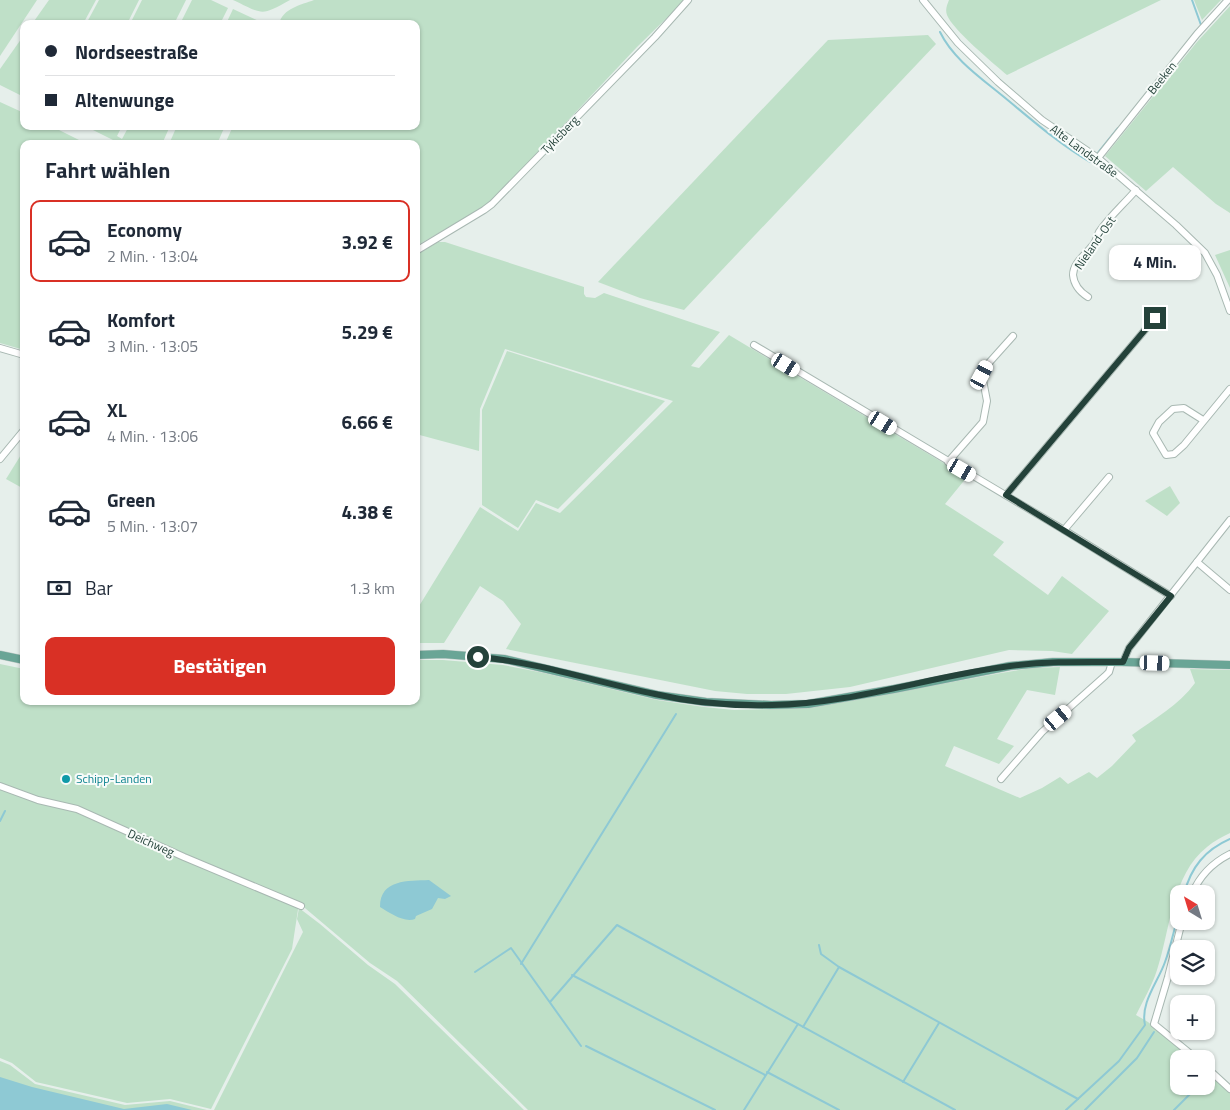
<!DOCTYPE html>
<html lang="de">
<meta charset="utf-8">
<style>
body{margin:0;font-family:"Titillium Web",sans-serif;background:#f6f6f7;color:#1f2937;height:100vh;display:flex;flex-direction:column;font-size:19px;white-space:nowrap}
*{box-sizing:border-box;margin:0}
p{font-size:16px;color:#747a83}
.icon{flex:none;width:28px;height:28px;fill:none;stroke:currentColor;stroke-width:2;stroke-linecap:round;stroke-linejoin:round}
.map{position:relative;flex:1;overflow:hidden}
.details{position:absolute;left:20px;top:140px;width:400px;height:565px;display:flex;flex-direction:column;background:#fff;border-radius:10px;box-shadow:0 1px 4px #0004}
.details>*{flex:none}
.guide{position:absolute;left:20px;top:20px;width:400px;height:110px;border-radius:10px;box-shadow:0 1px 4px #0004;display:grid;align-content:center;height:110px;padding:0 25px;background:#fff}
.needle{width:32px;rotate:322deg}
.controls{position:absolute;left:1170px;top:885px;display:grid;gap:10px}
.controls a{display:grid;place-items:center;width:45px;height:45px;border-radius:10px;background:#fff;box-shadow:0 1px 4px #0004;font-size:25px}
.end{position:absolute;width:22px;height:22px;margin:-11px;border:6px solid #24423a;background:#fff;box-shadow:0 0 0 2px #fff}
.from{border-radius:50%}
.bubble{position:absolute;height:35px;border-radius:10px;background:#fff;box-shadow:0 1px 4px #0004;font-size:16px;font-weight:700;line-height:35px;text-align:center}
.car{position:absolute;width:15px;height:30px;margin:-15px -8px;border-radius:6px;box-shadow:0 0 4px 1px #0007;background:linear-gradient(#fff 24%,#345 0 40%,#fff 0 76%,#345 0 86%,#fff 0)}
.guide b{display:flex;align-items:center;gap:18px;height:48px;font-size:19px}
.guide b+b{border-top:1px solid #e0e1e3}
.guide i{width:12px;height:12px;background:#1f2937}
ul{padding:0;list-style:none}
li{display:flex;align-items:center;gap:15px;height:82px;margin:0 10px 8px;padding:0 15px;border:2px solid transparent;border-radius:10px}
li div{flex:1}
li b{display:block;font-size:19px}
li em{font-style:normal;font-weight:700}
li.selected{border-color:#d93025}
li>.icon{width:45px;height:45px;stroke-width:1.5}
h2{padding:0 25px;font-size:22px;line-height:60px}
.pay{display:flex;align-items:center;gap:12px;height:55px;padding:0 25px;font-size:19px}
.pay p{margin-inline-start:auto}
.cta{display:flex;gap:10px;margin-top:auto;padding:10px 25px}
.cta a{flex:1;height:58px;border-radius:10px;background:#d93025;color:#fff;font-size:20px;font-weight:700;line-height:58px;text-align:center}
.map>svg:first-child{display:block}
.green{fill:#bfe0c8}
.water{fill:#8ec9d4}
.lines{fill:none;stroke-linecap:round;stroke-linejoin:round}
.stream{stroke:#8ec9d4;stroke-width:2}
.minor-casing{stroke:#a8b8b2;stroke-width:8}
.major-casing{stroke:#c2cac8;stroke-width:9}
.minor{stroke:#fff;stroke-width:6}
.major{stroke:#6aa596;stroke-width:8}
.route{stroke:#24423a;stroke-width:6}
.culture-dot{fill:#0f9aa8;stroke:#f7fbf9;stroke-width:2}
.labels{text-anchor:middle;stroke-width:4;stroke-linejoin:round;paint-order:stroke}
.street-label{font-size:12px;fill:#24423a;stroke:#f7fbf9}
.culture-label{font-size:12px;fill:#0d838f;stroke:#f7fbf9;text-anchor:start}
</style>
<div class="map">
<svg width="1230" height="1110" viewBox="0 0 1230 1110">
<rect width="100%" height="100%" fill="#e6efeb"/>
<g class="green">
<polygon points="0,0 37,0 0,56"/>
<polygon points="49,0 96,0 83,24 32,24"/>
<polygon points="99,0 139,0 127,24 86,24"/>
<polygon points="142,0 186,0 174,24 130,24"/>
<polygon points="192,0 211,0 228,8 220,24 180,24"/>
<path d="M233,0H290C260,17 263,14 233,0Z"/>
<path d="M314,0H685L637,47L493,200L482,208L416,246V144H225L233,126H416V24H279C283,8 301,5 314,0Z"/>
<path d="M949,0H1161L1007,75C994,64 952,29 947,15C945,10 947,5 949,0Z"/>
<polygon points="1194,0 1221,0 1202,20"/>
<polygon points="1230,6 1230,213 1216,204 1173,167 1146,191 1105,156 1197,42"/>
<polygon points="233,9 265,24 226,24"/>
<polygon points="24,35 24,97 0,85 0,69"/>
<polygon points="928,35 936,44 684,310 640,298 598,282 828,40"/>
<polygon points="0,102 24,113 24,126 51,126 87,144 24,144 24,350 0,343"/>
<polygon points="85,126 122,126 117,136 122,139 129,126 170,126 162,144 121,144"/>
<polygon points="177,126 225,126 217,144 169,144"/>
<polygon points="438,242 445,242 584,287 584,294 586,297 595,298 604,293 720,332 691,366 699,368 729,335 967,477 945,504 1004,542 993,555 1048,595 1062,576 1109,611 1072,654 1052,651 1009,650 850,687 786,694 747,694 715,691 506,649 521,624 503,601 480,586 444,643 416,643 416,611 480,507 518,531 536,503 560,513 673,401 505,349 480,409 479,451 416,434 416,281 419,277 416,276 416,255"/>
<polygon points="1230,250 1230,288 1215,255"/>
<polygon points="507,351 665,401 558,509 536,500 518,528 482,505 482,410"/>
<polygon points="24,450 24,489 6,479"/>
<polygon points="1170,486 1180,503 1167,516 1145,501"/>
<path d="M416,660H443L503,665L544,673L657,700L704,707L734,710L810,708L1001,673L1032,668L1060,667L1055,695L1027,690L997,739L1014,746L999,764L954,746L945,766L1020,798L1042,788L1060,777L1068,784L1089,772L1097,778L1112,766L1136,741L1132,735C1154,719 1179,705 1195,683L1190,669L1230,670V833C1222,837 1214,841 1207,847C1172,874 1170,931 1157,970C1152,986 1143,1001 1136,1015L1148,1022L1191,1059H1179V1086H1206V1072L1230,1093V1110H528L397,981L370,963L299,903L292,949L211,1109L170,1099L127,1103L36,1082L12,1063L0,1058V664L24,669V701H416Z"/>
<polygon points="299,908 320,924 368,965 395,984 524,1110 214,1110 303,932 297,919"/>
<polygon points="0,1061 10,1065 35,1084 125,1105 170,1101 207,1110 0,1110"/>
</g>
<g class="water">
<path d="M429,880L451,896L445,899L438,898L432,909L416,916L415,919C404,923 390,913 380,907C380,879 408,881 429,880Z"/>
<polygon points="0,1077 32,1087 124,1109 167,1104 192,1110 0,1110"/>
</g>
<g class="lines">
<g class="stream">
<polyline points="1192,0 1201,25"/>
<path d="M940,32C953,59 981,78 1004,97C1032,120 1059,144 1090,162"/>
<polyline points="1097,154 1118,128"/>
<polyline points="0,821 5,811"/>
<path d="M1184,894C1191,867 1205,850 1230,839"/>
<polyline points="819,945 821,954 839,967 1078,1099"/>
<polyline points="521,964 676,714"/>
<polyline points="475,972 511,948 581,1046"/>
<polyline points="572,975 765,1075"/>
<polyline points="550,1002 617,925 955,1110"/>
<polyline points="803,1027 839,967"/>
<polyline points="586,1046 715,1110"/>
<polyline points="767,1072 839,1110"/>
<polyline points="1206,1078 1208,1076"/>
<polyline points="903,1082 939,1023"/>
<polyline points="744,1110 798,1024"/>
<path d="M1066,1110L1119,1061L1145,1025C1140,1003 1158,982 1165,962C1171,946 1174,929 1179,913"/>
<polyline points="1085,1110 1137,1058 1154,1032"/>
<polyline points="1174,1110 1198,1086"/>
</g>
<g class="minor-casing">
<g id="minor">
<polyline points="923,0 958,43 998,82 1042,120 1098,158 1176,225 1205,253 1217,275 1230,311"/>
<polyline points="1098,158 1197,34 1228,0"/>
<polyline points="416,251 484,210 492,204 655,37 688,0"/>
<path d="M1088,297C1080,292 1074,285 1073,275C1073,263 1085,255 1092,246C1096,242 1097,236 1099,232C1109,217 1124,204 1136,190"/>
<polyline points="754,345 1064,530 1171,596"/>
<polyline points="0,348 24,355"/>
<polyline points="1203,420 1184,408 1173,409 1159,422 1153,433 1166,455 1174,454 1184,445 1230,389"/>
<polyline points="0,459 24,430"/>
<polyline points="948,462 983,422 987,401 982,375 987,365 1013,336"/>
<polyline points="1006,495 1155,318"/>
<polyline points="1064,530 1109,477"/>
<polyline points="1197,562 1230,590"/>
<polyline points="1123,662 1129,648 1230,520"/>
<polyline points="1001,779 1042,732 1105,676 1109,672 1112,662"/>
<polyline points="0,786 38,800 77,809 184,857 301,906"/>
<path d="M1192,894C1200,875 1212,863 1230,854"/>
<polyline points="1182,921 1168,977 1154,1024 1197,1059"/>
<polyline points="1206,1067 1230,1089"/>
</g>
</g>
<g class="major-casing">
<g id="major">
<polyline points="0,655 24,660"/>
<polyline points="416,655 443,654 504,659 657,695 706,702 771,705 808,704 894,689 1010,666 1053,662 1123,662 1230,665"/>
</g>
</g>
<use href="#minor" class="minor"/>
<use href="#major" class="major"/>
</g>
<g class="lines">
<path class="route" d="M478,657C538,662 596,682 655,694C693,703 733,706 772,705C853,704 930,676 1010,666C1048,661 1085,662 1123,662L1129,648L1171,596L1006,495L1155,318"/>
</g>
<circle class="culture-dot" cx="66" cy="779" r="5"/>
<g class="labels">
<g class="street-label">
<text transform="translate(1162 78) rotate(-51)" y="4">Beeken</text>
<text transform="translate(560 135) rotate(-46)" y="4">Tykisberg</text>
<text transform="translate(1084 151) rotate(36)" y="4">Alte Landstraße</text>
<text transform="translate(1095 243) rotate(-55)" y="4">Nieland-Ost</text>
<text transform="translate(151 843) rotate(24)" y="4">Deichweg</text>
</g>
<g class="culture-label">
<text x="76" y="783">Schipp-Landen</text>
</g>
</g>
</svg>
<div class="controls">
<a><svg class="needle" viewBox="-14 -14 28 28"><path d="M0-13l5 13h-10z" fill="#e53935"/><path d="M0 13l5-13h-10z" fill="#747a83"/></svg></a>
<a><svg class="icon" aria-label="layers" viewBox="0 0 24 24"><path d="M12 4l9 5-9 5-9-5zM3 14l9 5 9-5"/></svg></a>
<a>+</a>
<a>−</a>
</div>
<i class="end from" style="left:478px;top:657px"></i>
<i class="end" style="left:1155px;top:318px"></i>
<div class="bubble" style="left:1109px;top:245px;width:92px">4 Min.</div>
<i class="car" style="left:786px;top:365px;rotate:121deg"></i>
<i class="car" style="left:982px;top:375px;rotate:28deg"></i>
<i class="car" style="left:883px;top:423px;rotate:121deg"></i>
<i class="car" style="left:962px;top:470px;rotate:120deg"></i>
<i class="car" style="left:1155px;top:663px;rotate:92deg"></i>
<i class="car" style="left:1058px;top:718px;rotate:50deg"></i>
<div class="guide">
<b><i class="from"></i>Nordseestraße</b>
<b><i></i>Altenwunge</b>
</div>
<section class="details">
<h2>Fahrt wählen</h2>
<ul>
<li class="selected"><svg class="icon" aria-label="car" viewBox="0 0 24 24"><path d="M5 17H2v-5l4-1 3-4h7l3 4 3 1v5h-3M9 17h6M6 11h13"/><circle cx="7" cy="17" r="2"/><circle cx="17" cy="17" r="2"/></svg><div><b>Economy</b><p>2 Min. · 13:04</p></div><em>3.92 €</em></li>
<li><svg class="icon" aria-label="car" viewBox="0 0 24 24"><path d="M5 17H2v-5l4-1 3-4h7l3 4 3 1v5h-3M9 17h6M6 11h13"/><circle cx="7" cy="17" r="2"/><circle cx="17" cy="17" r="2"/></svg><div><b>Komfort</b><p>3 Min. · 13:05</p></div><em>5.29 €</em></li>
<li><svg class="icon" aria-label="car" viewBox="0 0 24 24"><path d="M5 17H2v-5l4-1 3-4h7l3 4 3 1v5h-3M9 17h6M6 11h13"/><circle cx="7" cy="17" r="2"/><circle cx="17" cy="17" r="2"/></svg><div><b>XL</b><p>4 Min. · 13:06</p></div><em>6.66 €</em></li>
<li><svg class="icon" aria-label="car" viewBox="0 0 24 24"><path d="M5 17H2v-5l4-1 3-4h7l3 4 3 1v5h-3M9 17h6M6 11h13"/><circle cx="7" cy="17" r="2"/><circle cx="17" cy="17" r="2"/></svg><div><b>Green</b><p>5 Min. · 13:07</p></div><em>4.38 €</em></li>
</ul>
<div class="pay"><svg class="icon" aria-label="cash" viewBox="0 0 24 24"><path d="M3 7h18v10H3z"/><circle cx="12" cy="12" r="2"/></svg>Bar<p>1.3 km</p></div>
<div class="cta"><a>Bestätigen</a></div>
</section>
</div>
